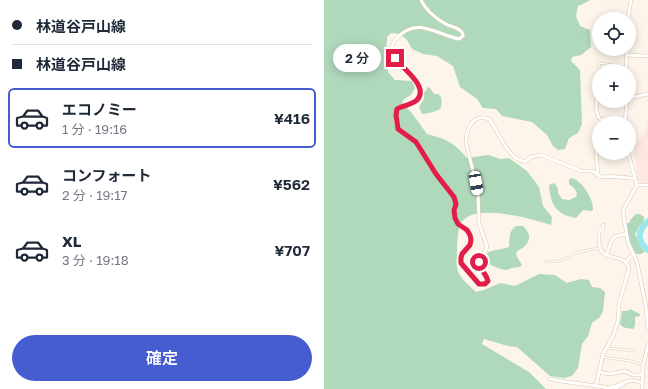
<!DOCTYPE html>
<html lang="ja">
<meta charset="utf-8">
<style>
body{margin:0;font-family:"Golos Text","Noto Sans JP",sans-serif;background:#f2f2f3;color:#1f2937;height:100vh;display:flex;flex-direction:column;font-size:15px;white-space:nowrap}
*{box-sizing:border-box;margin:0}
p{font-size:13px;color:#747a83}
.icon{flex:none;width:22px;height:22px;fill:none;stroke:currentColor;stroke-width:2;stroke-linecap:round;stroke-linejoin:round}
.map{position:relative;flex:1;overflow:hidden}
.drawer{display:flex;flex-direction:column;background:#fff;width:324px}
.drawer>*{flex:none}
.guide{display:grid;align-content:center;height:88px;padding:0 12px;background:#fff}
.buttons{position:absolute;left:268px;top:12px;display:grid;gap:8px}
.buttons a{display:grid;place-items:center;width:44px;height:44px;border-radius:50%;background:#fff;box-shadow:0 2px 10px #0003;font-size:20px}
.end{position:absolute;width:18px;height:18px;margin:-9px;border:5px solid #e11d48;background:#fff;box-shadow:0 0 0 2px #fff}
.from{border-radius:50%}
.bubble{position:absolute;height:28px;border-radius:14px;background:#fff;box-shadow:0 2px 10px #0003;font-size:13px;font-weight:600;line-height:28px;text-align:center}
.car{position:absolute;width:12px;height:24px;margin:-12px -6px;border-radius:5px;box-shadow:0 0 3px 1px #0007;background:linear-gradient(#fff 24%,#345 0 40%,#fff 0 76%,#345 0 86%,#fff 0)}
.guide b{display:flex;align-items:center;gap:14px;height:38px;font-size:15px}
.guide b+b{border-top:1px solid #e0e1e3}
.guide i{width:10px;height:10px;background:#1f2937}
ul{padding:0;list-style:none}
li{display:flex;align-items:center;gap:12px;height:60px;margin:0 8px 6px;padding:0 4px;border:2px solid transparent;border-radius:6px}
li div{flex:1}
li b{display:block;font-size:15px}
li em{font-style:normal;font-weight:600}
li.active{border-color:#455dd1}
li>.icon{width:36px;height:36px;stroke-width:1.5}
.cta{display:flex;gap:8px;margin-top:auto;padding:8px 12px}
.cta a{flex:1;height:46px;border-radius:24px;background:#455dd1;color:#fff;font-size:16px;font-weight:600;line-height:46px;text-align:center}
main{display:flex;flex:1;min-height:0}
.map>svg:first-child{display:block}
.education{fill:#fce8e1}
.green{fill:#b0d8bb}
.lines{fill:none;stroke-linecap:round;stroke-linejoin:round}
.river{stroke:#97e9ed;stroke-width:6}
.service-casing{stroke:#dbc7ae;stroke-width:2.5}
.minor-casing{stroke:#dbc7ae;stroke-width:4}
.service{stroke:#fff;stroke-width:1.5}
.minor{stroke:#fff;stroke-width:3}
.route{stroke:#e11d48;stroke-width:5}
</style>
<main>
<section class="drawer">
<div class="guide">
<b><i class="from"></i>林道谷戸山線</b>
<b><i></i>林道谷戸山線</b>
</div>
<ul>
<li class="active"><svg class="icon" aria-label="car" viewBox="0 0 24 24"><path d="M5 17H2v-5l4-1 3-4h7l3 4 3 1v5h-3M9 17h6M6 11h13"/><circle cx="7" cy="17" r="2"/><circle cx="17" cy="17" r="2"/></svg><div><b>エコノミー</b><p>1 分 · 19:16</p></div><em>¥416</em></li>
<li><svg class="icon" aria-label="car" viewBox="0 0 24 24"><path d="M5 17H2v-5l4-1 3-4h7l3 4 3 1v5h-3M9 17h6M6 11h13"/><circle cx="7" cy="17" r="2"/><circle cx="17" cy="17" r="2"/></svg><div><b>コンフォート</b><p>2 分 · 19:17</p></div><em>¥562</em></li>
<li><svg class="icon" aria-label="car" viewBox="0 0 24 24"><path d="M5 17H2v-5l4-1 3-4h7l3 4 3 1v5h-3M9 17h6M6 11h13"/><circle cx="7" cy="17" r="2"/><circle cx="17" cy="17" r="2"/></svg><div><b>XL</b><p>3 分 · 19:18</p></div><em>¥707</em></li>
</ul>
<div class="cta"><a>確定</a></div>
</section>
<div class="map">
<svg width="324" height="389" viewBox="0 0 324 389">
<rect width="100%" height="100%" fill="#fdf5eb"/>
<polygon class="education" points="324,119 324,183 319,183 314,180 313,176 310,146 319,136"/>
<g class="green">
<path d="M0,0H266L261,3L254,6L252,16L256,26L266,30L267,47L257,55L248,57L247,61L256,70L258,124L254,133L245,138L241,149L234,150L229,146L223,135L208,122L178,116L172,109L159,108L153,99L136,87L129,66L113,56L99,54L88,49L83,40L76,34L67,33L63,37L62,63L64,72L71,80L88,81L91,88L87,95L80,99L78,103L87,112L103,134C124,140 128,141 143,158L164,155L177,159L185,158L203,171L215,187L219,206L228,217L227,225C208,219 149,202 137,223C134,227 133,244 133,250C133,255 132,263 133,268C135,278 145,285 152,292L160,290L176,283L191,286L215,274L231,275L243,283L257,279L265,280L268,287L276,288L281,292L279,311L276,317L268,323L264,336L258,344L254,368L248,376L240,378L226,376L193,347L184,346L160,339L158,344L205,372L222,389H0Z"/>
<path d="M104,87L106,88L110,94H114L117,97C119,110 116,110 105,113C103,113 100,114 98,114L95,107L100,99V93Z"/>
<path d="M247,178C258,180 270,200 269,210L267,211L259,210L252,218C231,214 227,205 225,185L230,183L234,188V193L238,199L245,200L252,197L253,193L250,188L245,184V180Z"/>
<path d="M312,214H316L320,217C321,224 316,224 314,229C313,231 312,233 311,234L317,247L321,252L317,254H312L307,245L301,225L303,223H305L307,219Z"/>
<path d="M192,226H199C210,236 205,246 193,251L192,255L198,265C195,268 193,267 189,268C187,268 185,269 183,270C178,271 165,264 159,261C160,248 176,251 185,247C186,238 184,232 192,226Z"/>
<path d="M306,309L316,314V316L311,317V326L309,329C304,328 300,329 296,324L298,311H304Z"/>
</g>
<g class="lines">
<path class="river" d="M324,221C313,232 313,240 324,250"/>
<g class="service-casing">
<g id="service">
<polyline points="278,71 275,69 275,63 302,67"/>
<polyline points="222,262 234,261 246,257 254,252 276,248"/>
<polyline points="284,348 311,351"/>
<polyline points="278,357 306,361 319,365"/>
</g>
</g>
<g class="minor-casing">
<g id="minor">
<path d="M97,0C101,9 111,18 120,23C126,27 136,27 139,34V36L135,39C111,34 93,16 72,39C53,61 101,73 96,95C94,104 79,105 73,109C71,114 71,122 73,127C76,134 87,137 92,142C98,149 102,158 107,165C113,175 120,183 127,192C136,204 128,207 131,218C133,226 144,228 146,236C151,247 132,252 137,263C141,271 150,278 155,284H161L164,281L156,267L157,257L162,250L163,246L155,224L154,191L142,143C142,130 148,113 165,119C174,130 186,164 202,161L207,157L217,155L257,171H269L277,177C289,175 299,178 311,178"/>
<polyline points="304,19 307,0"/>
<polyline points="302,55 324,56"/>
<polyline points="302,71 303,49"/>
<polyline points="273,97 272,110 275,118 279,120 280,123"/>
<polyline points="305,98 324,94"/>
<polyline points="301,123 303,101"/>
<polyline points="304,153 313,185 300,208 299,212 304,242 313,262 322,307 324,329"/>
<polyline points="274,176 272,152 275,145"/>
<polyline points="313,185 324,185"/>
<polyline points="283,254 288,239 292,236 302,234"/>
<polyline points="302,263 306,257 310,255"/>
<polyline points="275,372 286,374 301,371 309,375 319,375"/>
<path d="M226,379C242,382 257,384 273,386C277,386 281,388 285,388C299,386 303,376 318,383"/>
<path d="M272,386L279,354L289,336L294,321L295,304L305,268C300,254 285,260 278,252C274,247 275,238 275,232L279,229V225"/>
<polyline points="291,389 299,384"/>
<polyline points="318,389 319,366 324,345"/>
</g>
</g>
<use href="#service" class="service"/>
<use href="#minor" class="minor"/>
</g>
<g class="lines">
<path class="route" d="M71,58C77,67 106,87 93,100C88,105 79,105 73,109L72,115L74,129L92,142L112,174L130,197L132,204L130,210L131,218L134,224L143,230L146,235L147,240L146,245L138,254L137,258V263L155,284H161L164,281C162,273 156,270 155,262"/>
</g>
</svg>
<div class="buttons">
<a><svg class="icon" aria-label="locate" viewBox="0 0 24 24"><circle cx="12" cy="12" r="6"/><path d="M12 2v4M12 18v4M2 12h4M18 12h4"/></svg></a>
<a>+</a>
<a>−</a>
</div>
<i class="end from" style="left:155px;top:262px"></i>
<i class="end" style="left:71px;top:58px"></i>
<div class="bubble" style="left:9px;top:44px;width:48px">2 分</div>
<i class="car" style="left:152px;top:183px;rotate:170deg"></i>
</div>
</main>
